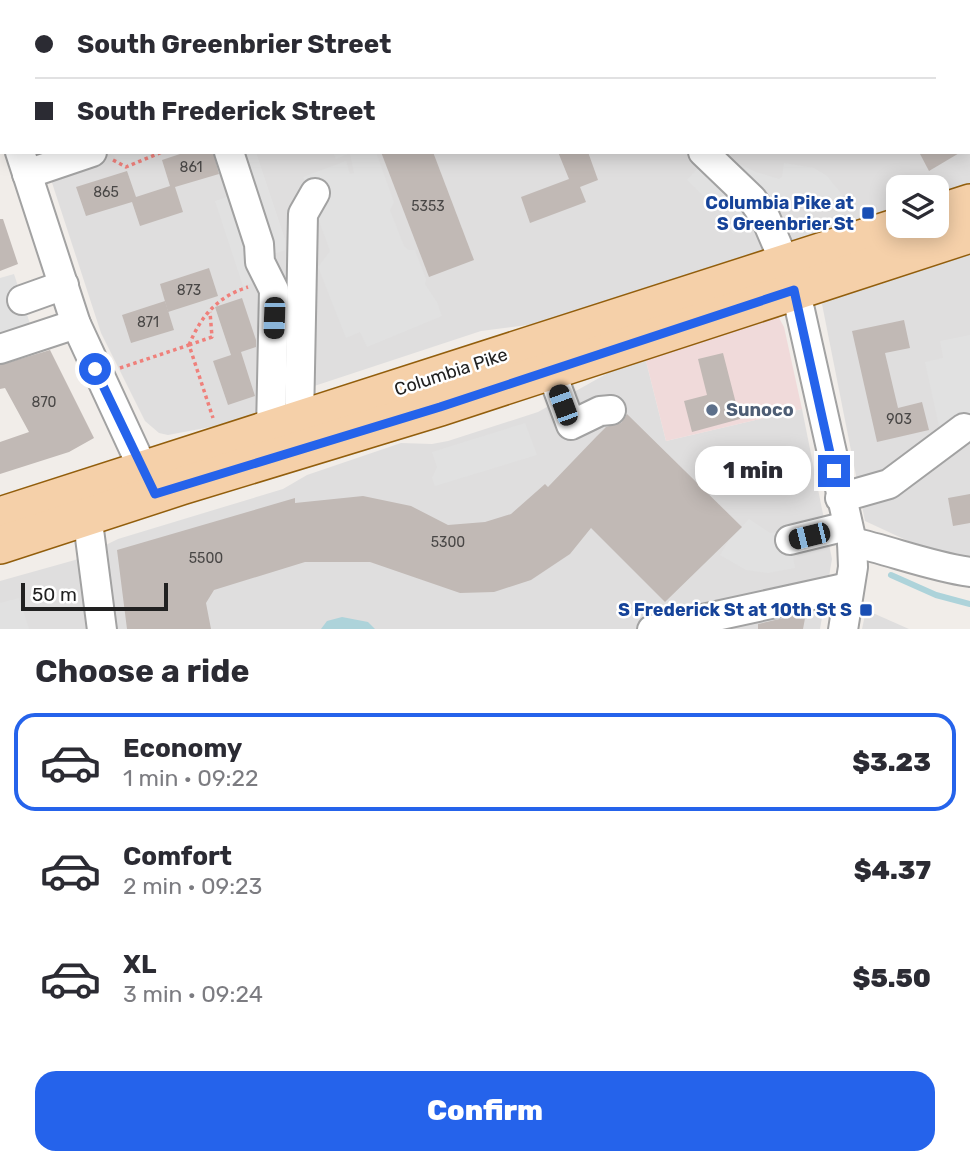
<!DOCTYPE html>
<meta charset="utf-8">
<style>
body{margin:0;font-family:Rubik,sans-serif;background:#f7f7f7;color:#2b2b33;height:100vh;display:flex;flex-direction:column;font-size:26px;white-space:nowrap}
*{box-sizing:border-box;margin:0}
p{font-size:23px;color:#7c7c81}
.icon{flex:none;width:38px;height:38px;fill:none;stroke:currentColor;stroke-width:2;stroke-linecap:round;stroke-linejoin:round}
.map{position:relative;height:629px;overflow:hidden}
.panel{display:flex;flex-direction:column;background:#fff;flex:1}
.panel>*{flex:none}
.banner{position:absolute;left:0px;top:0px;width:971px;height:154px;box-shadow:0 4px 18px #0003;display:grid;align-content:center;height:154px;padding:0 35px;background:#fff}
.tools{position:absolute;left:886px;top:175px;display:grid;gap:14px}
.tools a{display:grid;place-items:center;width:63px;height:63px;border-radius:14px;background:#fff;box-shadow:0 4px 18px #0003;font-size:35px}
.scale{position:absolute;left:21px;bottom:18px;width:147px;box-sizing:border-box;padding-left:7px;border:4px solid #212121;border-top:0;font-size:19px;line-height:24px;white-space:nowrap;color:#212121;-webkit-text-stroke:5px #fff;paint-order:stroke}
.end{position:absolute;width:32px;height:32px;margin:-16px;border:9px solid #2563eb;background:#fff;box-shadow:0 0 0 4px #fff}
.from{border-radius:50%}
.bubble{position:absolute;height:49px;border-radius:21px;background:#fff;box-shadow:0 4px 18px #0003;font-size:23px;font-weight:800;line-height:49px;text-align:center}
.car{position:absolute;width:21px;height:42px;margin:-21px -10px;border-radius:9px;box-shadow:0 0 5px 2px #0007;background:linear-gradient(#222 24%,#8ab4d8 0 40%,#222 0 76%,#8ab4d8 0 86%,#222 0)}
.banner b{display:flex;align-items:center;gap:24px;height:66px;font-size:26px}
.banner b+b{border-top:2px solid #e1e1e2}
.banner i{width:18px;height:18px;background:#2b2b33}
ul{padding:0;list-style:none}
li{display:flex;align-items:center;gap:21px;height:98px;margin:0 14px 10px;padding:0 21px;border:4px solid transparent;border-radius:21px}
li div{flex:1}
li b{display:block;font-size:26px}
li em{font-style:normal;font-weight:800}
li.selected{border-color:#2563eb}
li>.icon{width:63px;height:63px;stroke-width:1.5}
h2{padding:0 35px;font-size:32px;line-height:84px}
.primary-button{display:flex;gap:14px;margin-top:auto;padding:14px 35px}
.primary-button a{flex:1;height:80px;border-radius:21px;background:#2563eb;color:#fff;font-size:28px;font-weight:800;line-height:80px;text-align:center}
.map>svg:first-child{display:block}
.residential{fill:#dfdede}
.commercial{fill:#f0dada}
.parking{fill:#e1e1e1}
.water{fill:#add3da}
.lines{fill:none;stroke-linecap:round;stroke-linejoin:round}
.stream{stroke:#add3da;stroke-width:6}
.building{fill:#c1b9b5}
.minor-casing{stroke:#a2a2a2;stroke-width:32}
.major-casing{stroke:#925e0c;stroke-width:40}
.path{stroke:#ef807b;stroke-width:3.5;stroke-dasharray:3.5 3.5;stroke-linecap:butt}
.minor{stroke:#fff;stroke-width:28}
.major{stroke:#f5d0a9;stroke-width:37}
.route{stroke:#2563eb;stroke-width:9}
.transit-dot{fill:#1a4fb4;stroke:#fff;stroke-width:2.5}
.service-dot{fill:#5c6f8a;stroke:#fff;stroke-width:2.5}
.labels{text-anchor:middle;stroke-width:5;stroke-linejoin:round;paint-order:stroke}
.number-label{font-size:14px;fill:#494746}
.transit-label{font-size:18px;font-weight:bold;fill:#164399;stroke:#fff;text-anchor:end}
.street-label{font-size:18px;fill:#212121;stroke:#fff}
.service-label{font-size:18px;font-weight:bold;fill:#4e5e75;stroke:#fff;text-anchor:start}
</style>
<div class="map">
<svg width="970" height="630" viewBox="0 0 970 630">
<rect width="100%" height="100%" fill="#f1ede9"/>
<g class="residential">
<polygon points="0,0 970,0 970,187 936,198 936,187 898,187 898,210 543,323 481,331 284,396 254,414 216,426 168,435 159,433 145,421 101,333 42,152 970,152 970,2 2,2 2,27"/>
<polygon points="970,250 970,557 952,556 921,547 865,521 822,304 829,296"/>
<polygon points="644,353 666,441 802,409 832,559 820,629 0,630 0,581 75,560 118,539 283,489 307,475 401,443 432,444 448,441 538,412"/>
<polygon points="866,610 909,629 862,629"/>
</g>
<polygon class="commercial" points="766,315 778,316 784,327 802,409 666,441 644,353"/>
<g class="parking">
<polygon points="107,152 159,152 126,164"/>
<polygon points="219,152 256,152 285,239 285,250 273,254 275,276 243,286 215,201 233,195"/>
<polygon points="333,152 376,152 394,202 390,210 404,246 409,250 415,250 426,279 425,284 437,302 442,316 367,347 360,332 346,338 318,267 330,251 303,177 346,161 350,174 354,173 350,153 336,159"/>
<polygon points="685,152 726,152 736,162 756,172 779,179 782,177 784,163 814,168 827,176 844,197 808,215 800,205 791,201 774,207 733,234 720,212 687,180 697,169"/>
<polygon points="14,274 31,327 0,337 0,278"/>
<polygon points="970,335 970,439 940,431 925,362 943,358 940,341"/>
<polygon points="525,423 537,455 435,486 432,478 437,467 432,452"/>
<polygon points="749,519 770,533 789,530 795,568 768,573 746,570 720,555 729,540"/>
<polygon points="19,598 29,629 0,629 0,603"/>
</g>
<polygon class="water" points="342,617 368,622 375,629 321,629 327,621"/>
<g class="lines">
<polyline class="stream" points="891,575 936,595 970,604"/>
</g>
<g class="building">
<polygon points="186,152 213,152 219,174 175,187 183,212 140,226 132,202 86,216 76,187 127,171 136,197 170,186 162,160"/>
<polygon points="381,152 433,152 474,260 429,277"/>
<polygon points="558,152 588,152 598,180 580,187 586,202 530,223 521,197 569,179"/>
<polygon points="919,152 961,152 929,171"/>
<polygon points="0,219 3,219 18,264 0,271"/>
<polygon points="209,268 218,296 168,312 160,284"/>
<polygon points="242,298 256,340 256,347 241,352 255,396 228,405 213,361 231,355 215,307"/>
<polygon points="165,301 174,330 131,343 122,315"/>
<polygon points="904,320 910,348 885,353 898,408 922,402 929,430 877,442 852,331"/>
<polygon points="50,350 94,438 69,452 0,474 0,442 29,432 5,388 0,389 0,365"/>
<polygon points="723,353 740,419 692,432 684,401 707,395 698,359"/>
<polygon points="627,414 742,527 665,602 591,528 570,554 531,580 494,592 460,593 370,562 305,562 214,590 206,603 211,629 127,629 117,550 295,498 295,503 363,496 411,506 448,525 485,522 511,514 545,484 548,487 597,436 606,427 621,423"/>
<polygon points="970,494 970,523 953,526 948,498"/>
<polygon points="806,613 803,629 758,629 758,624"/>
</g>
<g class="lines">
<g class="minor-casing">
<g id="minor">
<polyline points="200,2 200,0"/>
<polyline points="694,2 695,0"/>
<polyline points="0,89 2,95"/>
<polyline points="20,152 76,324 151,486"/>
<polyline points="229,152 259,244 260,262 274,290 271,429"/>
<polyline points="703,152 752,199 766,219 785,263 800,310 852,542 853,567 843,630"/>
<polyline points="27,174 92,152"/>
<polyline points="22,300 64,285"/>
<polyline points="0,349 76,324"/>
<polyline points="544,352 571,425 600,411 611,410"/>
<polyline points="299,421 303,214 315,193"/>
<polyline points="840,498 889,484 964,428"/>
<polyline points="85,499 102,630"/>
<polyline points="790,540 847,526"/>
<path d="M852,542C892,551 929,566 970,572"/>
<polyline points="652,630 849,587"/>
</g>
</g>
<g class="major-casing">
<g id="major">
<polyline points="936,214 970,203"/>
<polyline points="0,516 901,226"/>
<polyline points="0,545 181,486 440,407 970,234"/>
</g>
</g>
<g class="path">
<polyline points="113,160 126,167 162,152"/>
<path d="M189,345C201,316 217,297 248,287"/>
<polyline points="189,345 212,337 210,312"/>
<polyline points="120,368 189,345 213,418"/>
</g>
<use href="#minor" class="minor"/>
<use href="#major" class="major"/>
</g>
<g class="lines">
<polyline class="route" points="95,369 155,494 440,407 794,290 834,471"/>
</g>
<g class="transit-dot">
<rect x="861" y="206" width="14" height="14" rx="3.5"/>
<rect x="859" y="603" width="14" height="14" rx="3.5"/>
</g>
<circle class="service-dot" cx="712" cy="410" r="7"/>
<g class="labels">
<g class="number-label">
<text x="191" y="172">861</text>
<text x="106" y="197">865</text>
<text x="428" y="211">5353</text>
<text x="189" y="295">873</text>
<text x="148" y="327">871</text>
<text x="44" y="407">870</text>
<text x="899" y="424">903</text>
<text x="448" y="547">5300</text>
<text x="206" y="563">5500</text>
</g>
<g class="transit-label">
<text x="854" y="209">Columbia Pike at<tspan x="854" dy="21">S Greenbrier St</tspan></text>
<text x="852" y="616">S Frederick St at 10th St S</text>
</g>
<g class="street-label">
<text transform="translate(451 372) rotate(-18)" y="6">Columbia Pike</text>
</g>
<g class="service-label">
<text x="726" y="416">Sunoco</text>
</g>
</g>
</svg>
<div class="tools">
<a><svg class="icon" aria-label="layers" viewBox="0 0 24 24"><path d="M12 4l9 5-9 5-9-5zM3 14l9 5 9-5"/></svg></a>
</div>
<div class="scale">50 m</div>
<i class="end from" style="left:95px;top:369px"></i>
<i class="end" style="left:834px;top:471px"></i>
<div class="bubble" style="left:695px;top:446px;width:116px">1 min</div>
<i class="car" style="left:274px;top:318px;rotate:182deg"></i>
<i class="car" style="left:563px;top:405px;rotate:340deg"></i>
<i class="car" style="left:809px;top:536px;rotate:256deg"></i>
<div class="banner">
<b><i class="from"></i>South Greenbrier Street</b>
<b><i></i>South Frederick Street</b>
</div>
</div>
<section class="panel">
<h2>Choose a ride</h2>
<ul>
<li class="selected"><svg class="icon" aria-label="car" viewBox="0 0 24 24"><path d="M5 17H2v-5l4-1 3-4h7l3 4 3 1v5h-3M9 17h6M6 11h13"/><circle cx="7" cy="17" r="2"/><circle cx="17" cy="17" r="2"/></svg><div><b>Economy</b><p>1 min · 09:22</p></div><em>$3.23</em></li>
<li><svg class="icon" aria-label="car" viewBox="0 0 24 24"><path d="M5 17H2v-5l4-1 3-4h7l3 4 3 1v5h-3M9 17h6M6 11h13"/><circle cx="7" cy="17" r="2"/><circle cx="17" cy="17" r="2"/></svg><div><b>Comfort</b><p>2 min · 09:23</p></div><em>$4.37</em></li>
<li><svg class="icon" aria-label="car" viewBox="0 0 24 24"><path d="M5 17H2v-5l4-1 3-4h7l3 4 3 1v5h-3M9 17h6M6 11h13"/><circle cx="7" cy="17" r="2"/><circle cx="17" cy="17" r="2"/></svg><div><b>XL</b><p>3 min · 09:24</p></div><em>$5.50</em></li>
</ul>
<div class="primary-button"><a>Confirm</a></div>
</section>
